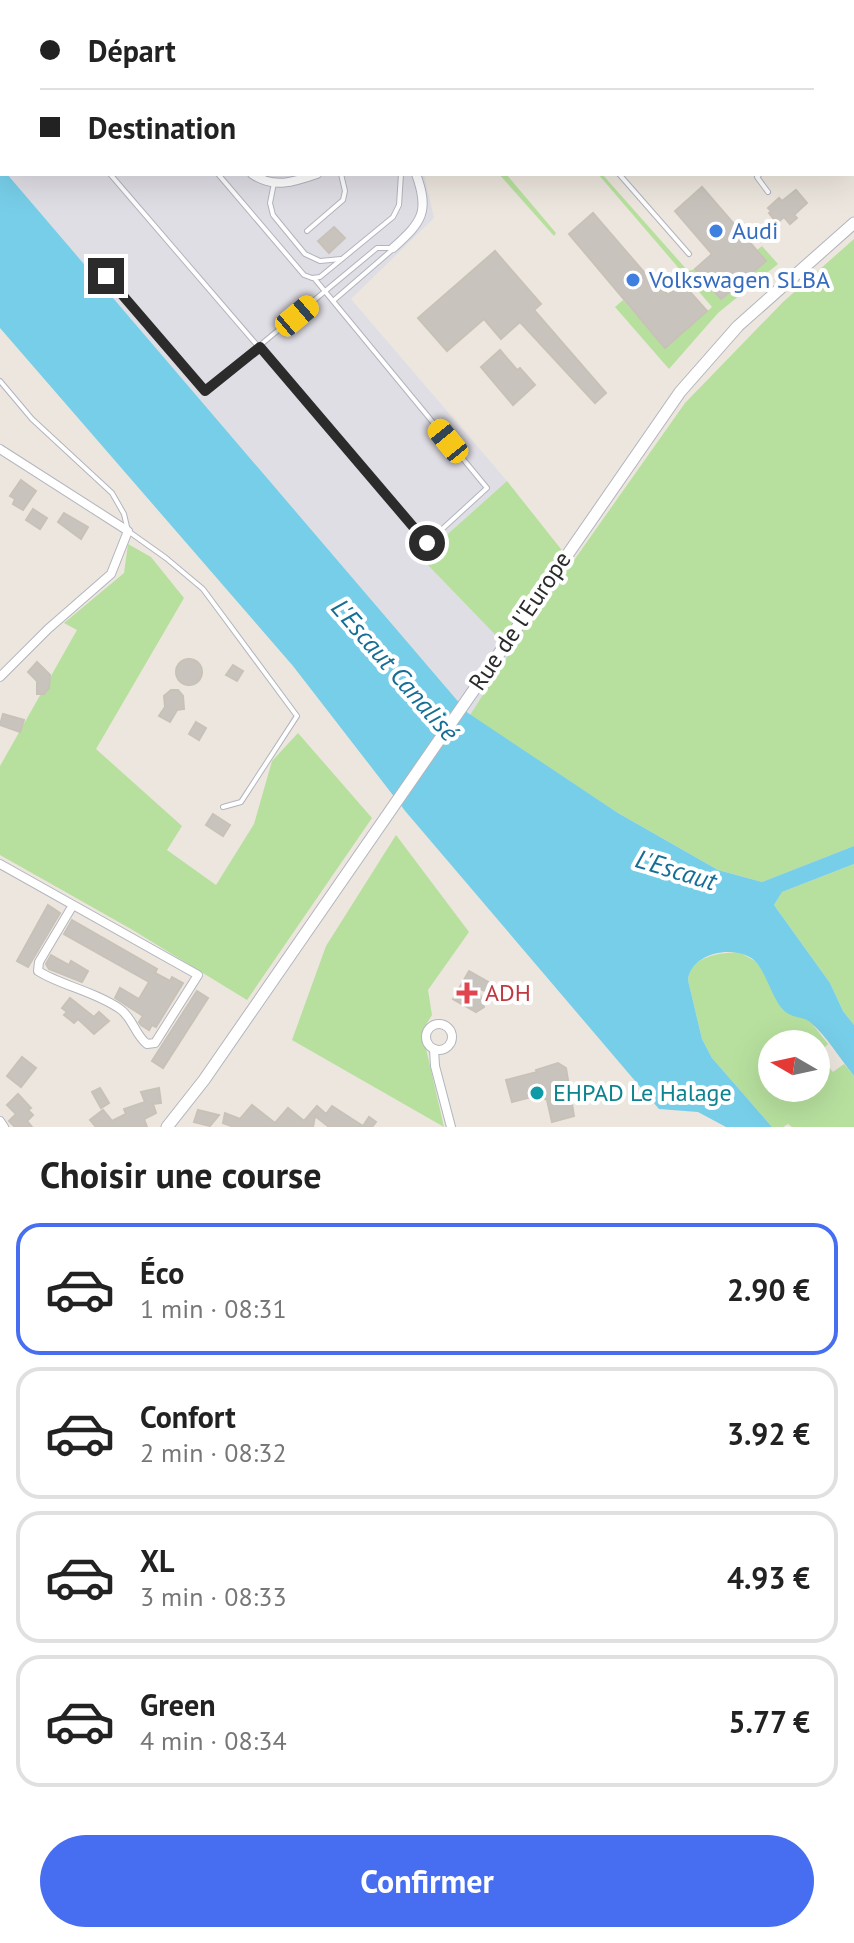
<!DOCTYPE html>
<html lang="fr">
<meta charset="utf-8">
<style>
body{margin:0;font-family:"PT Sans",sans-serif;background:#f2f2f2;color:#222;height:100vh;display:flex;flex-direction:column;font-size:30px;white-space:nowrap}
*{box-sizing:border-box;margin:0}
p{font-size:26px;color:#767676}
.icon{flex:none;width:44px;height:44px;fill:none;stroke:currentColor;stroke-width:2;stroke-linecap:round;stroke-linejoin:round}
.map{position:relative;height:1127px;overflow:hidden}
.sheet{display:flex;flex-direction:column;background:#fff;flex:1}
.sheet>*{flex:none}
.top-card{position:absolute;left:0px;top:0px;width:854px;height:176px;box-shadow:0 8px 32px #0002;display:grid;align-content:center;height:176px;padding:0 40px;background:#fff}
.needle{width:52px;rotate:279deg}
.tools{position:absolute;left:758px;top:1030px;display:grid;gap:16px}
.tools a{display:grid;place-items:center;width:72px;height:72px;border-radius:50%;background:#fff;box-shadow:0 8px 32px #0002;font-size:40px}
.end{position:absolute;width:36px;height:36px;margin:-18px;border:10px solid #2b2b2b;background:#fff;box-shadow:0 0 0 4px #fff}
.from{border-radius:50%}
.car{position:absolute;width:24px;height:48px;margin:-24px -12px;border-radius:10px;box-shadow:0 0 6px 2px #0007;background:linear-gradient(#f5c518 24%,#345 0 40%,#f5c518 0 76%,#345 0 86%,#f5c518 0)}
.top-card b{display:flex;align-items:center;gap:28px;height:76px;font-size:30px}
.top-card b+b{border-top:2px solid #e0e0e0}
.top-card i{width:20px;height:20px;background:#222}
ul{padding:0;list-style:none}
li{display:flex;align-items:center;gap:24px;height:132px;margin:0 16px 12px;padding:0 24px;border:4px solid #e0e0e0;border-radius:24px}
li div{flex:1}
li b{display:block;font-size:30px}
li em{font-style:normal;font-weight:700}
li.current{border-color:#476df0}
li>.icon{width:72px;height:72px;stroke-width:1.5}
h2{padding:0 40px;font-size:36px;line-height:96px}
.cta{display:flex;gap:16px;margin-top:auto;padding:16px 40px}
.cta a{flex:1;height:92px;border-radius:48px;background:#476df0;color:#fff;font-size:32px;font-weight:700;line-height:92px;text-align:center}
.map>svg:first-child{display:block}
.industrial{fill:#e0dee5}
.green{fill:#b7e09e;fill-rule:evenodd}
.water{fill:#77cee8}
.building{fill:#c8c4bd;stroke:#c8c1b8;stroke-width:2}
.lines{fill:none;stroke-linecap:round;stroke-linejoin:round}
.lane-casing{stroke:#b2b5be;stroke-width:6}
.street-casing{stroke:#b2b5be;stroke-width:10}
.secondary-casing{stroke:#b2b5be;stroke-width:13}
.lane{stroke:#fff;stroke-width:4}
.street{stroke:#fff;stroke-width:8}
.secondary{stroke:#fff;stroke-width:11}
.route{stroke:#2b2b2b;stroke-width:10}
.shop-dot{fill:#3f7fe0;stroke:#fff;stroke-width:3}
.health-dot{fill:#e0444e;stroke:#fff;stroke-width:3}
.culture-dot{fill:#0f9aa8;stroke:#fff;stroke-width:3}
.labels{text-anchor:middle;stroke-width:8;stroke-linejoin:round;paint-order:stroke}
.shop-label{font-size:24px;fill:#366cbe;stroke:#fff;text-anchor:start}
.street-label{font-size:24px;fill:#2b2b2b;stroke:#fff}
.health-label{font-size:24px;fill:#be3a42;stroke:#fff;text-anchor:start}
.culture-label{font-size:24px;fill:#0d838f;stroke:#fff;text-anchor:start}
.water-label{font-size:26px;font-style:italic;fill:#156e96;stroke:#fff}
</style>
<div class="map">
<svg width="854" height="1127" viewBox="0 0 854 1127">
<rect width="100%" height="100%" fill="#ece6de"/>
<g class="industrial">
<polygon points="0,0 120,2 2,2 2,169"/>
<polygon points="242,0 771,0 240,2"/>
<polygon points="7,174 424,174 434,218 351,299 507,481 421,558 511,651 470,715"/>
</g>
<g class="green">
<polygon points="119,0 242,0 120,2"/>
<polygon points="499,174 506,174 556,233 554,236"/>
<polygon points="598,174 602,174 688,271 695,269 721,299 766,261 757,250 762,246 778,264 718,313 669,369 615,307 623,300 665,348 712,307"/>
<polygon points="854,239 854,846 762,882 718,870 618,813 470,715 511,651 421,558 507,481 572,563 685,403 783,302"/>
<polygon points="128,544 151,557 184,598 96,749 182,826 167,850 216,885 254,824 272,761 298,733 372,818 247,1000 131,929 0,855 0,766 77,630 64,623 124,573"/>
<polygon points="396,835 469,932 428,990 432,1015 422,1031 444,1127 292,1040 326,946"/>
<polygon points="854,864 854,1025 843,1011 830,983 774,905 782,892"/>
<path d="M739,952L755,961L801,1017L810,1021L828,1044L818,1054L833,1072L844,1064L854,1076V1127H792L788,1124L783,1127H772L712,1058L702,1039L688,980C691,956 718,953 739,952ZM772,1044H816V1088H772Z"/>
</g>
<path class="water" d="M0,166L2,174H7L468,713L618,813L718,870L762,882L854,846V864L782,892L774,905L830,983L843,1011L854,1025V1076C840,1059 827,1036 810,1022C804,1017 794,1018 787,1013C773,1004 767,972 754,960C734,944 691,953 688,980L702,1039L712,1058L772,1127H726L698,1112L659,1109L406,812L293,666L0,328Z"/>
<g class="building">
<polygon points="702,187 766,261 721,299 695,269 712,254 675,211"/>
<polygon points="796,190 807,203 794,215 797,218 790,224 784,217 777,223 769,213 771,211 768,208 779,198 782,201"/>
<polygon points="593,213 649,278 652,276 668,295 682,283 707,311 665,348 569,234"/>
<polygon points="334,227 345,238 329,253 318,241"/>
<polygon points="495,251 541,304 534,310 606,393 595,403 520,322 501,339 484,319 447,351 418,318"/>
<polygon points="500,350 517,370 520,368 535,385 513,405 481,367"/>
<polygon points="21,480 36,491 23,510 13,504 15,499 10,496"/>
<polygon points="33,509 47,518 40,529 26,520"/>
<polygon points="64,513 88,527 81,539 58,522"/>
<circle cx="189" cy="672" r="13"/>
<polygon points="37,662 50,675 49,688 44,694 37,694 37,681 28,672"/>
<polygon points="233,665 243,671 237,681 226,675"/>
<polygon points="171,690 178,690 183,696 184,709 177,710 170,722 159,716 165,707 164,696"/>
<polygon points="3,714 24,720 20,732 0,725"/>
<polygon points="196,722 206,728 199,740 189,734"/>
<polygon points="213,814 230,825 223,836 206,825"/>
<polygon points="48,905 60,913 28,967 17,961"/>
<polygon points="72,920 157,969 155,973 170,981 172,977 183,983 156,1027 152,1025 149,1030 141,1025 139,1022 143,1016 115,998 120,988 139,999 149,982 64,934"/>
<polygon points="51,955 69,965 71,961 88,971 82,982 49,969 46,964"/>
<polygon points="469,971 492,984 487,992 478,988 484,1007 476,1012 453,999"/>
<polygon points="197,991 208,998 163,1068 152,1061"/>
<polygon points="70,998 94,1017 99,1012 109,1021 94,1034 78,1019 74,1023 64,1015 67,1012 62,1008"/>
<polygon points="22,1057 36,1068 21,1087 7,1076"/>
<polygon points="558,1063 566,1068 574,1116 552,1122 547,1100 539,1095 512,1102 506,1080 537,1072 536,1070"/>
<polygon points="100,1088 109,1103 101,1108 92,1092"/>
<polygon points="159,1088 161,1103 153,1104 156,1113 144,1119 147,1127 96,1127 90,1120 103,1110 112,1121 126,1114 124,1109 145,1102 141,1092"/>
<polygon points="18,1094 31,1108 28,1110 33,1115 27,1121 32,1127 15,1127 9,1121 16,1114 7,1105"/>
<polygon points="252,1105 275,1123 288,1108 304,1121 317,1106 326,1114 332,1106 363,1126 369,1117 376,1122 372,1127 329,1127 315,1116 313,1127 234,1127 223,1123 225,1113 240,1119"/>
<polygon points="198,1110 219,1115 210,1126 194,1122"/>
</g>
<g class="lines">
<g class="lane-casing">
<g id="lane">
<polyline points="294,2 296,0"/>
<polyline points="361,2 363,0"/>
<polyline points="466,2 467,0"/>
<polyline points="110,174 427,543 487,488 314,278"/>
<polyline points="218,174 304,275 312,278 320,277 393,217 399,205 401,174"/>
<polyline points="619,174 689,254"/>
<polyline points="760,174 757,177 768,192"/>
<polyline points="274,183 270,203 273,215 305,254 320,261 341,259"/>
<polyline points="307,231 343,200 345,191 341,174"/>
<polyline points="106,276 205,391 377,248 391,248"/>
<polyline points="333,301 392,250"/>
<polyline points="0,381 32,419 112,493 124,514 128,531 166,558 203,589 297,716 241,802 223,807"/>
</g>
</g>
<g class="street-casing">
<g id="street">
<polyline points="100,0 102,2"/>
<polyline points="799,2 804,0"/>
<path d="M252,174C274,189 294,182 317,174"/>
<path d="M393,248C422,222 430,212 416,174"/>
<polyline points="0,449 128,531 111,574 48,629 0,677"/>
<path d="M0,864L198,975L155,1043L147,1044C135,1035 133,1018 120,1009C94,991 62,986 38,971L39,962L73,905"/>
<circle cx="439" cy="1037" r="13"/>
<polyline points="434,1049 435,1066 451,1127"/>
<polyline points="0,1121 4,1127"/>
</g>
</g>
<g class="secondary-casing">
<polyline id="secondary" points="167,1127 204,1080 680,392 738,326 854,223"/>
</g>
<use href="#lane" class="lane"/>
<use href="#street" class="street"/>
<use href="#secondary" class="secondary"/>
</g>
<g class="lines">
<polyline class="route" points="106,276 205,391 260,347 427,543"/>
</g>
<g class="shop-dot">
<circle cx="716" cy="231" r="8"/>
<circle cx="633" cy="280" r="8"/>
</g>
<path class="health-dot" d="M463 981h8v8h8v8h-8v8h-8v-8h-8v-8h8z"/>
<circle class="culture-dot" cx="537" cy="1093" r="8"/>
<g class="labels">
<g class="shop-label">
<text x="732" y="239">Audi</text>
<text x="649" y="288">Volkswagen SLBA</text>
</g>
<g class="street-label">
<text transform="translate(520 621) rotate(-56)" y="8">Rue de l'Europe</text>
</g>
<g class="health-label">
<text x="485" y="1001">ADH</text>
</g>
<g class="culture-label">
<text x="553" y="1101">EHPAD Le Halage</text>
</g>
<g class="water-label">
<text transform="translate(395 670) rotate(49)" y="9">L'Escaut Canalisé</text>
<text transform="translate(676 870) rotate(17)" y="9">L'Escaut</text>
</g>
</g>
</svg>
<div class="tools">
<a><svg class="needle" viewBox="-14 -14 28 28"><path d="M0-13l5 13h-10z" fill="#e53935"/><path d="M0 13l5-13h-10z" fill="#767676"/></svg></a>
</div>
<i class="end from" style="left:427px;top:543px"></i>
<i class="end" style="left:106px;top:276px"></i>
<i class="car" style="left:297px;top:316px;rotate:50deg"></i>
<i class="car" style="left:448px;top:441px;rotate:321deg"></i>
<div class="top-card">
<b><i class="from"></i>Départ</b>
<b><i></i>Destination</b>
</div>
</div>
<section class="sheet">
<h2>Choisir une course</h2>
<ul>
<li class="current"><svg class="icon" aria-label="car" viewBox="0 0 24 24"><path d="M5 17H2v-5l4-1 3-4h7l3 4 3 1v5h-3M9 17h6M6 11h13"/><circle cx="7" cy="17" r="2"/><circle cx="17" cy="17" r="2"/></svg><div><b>Éco</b><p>1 min · 08:31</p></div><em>2.90 €</em></li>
<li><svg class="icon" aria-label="car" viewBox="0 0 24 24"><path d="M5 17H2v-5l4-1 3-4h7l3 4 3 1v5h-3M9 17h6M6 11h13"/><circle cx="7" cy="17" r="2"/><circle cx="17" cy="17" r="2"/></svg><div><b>Confort</b><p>2 min · 08:32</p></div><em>3.92 €</em></li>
<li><svg class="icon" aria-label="car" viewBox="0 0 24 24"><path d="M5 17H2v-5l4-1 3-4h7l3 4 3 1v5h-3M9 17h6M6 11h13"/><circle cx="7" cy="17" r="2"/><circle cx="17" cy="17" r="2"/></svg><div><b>XL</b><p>3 min · 08:33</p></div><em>4.93 €</em></li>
<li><svg class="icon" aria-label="car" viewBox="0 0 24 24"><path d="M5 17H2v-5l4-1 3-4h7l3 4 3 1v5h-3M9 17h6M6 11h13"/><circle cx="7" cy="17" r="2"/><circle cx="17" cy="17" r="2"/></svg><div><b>Green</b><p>4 min · 08:34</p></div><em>5.77 €</em></li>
</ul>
<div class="cta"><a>Confirmer</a></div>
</section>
